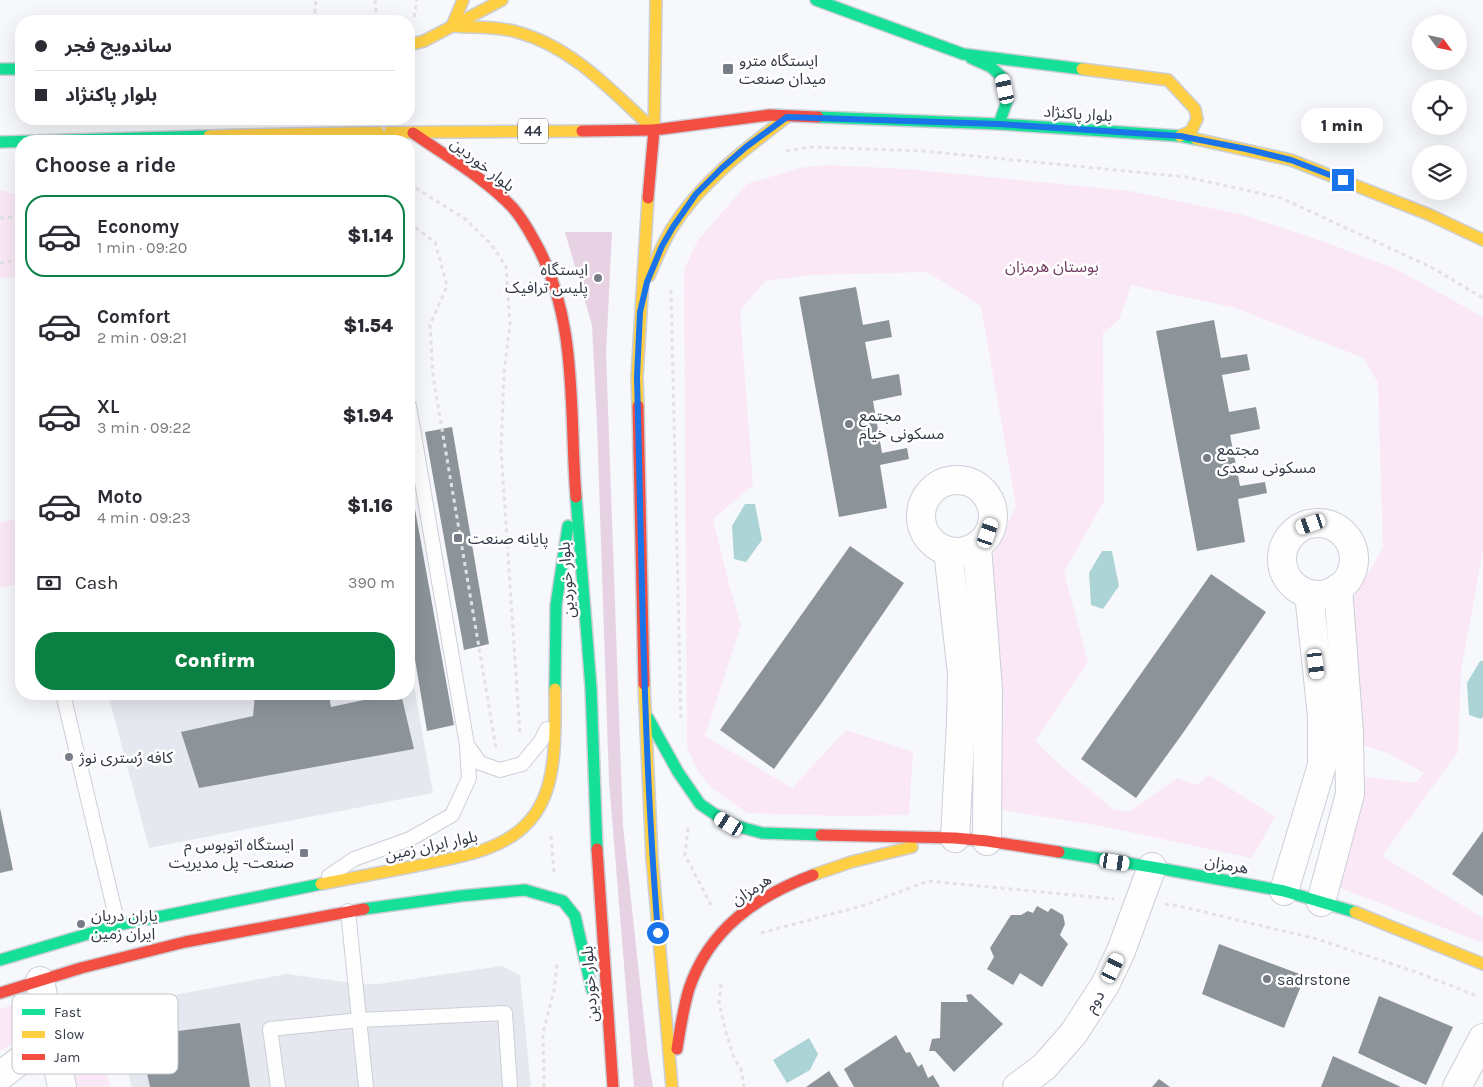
<!DOCTYPE html>
<meta charset="utf-8">
<style>
body{margin:0;font-family:Karla,"Noto Sans Arabic",sans-serif;background:#f7f7f7;color:#2b2b33;height:100vh;display:flex;flex-direction:column;font-size:19px;white-space:nowrap}
*{box-sizing:border-box;margin:0}
p{font-size:16px;color:#7c7c81}
.icon{flex:none;width:28px;height:28px;fill:none;stroke:currentColor;stroke-width:2;stroke-linecap:round;stroke-linejoin:round}
.map{position:relative;flex:1;overflow:hidden}
.details{position:absolute;left:15px;top:135px;width:400px;height:565px;display:flex;flex-direction:column;background:#fff;border-radius:20px;box-shadow:0 5px 20px #0002}
.details>*{flex:none}
.hud{position:absolute;left:15px;top:15px;width:400px;height:110px;border-radius:20px;box-shadow:0 5px 20px #0002;display:grid;align-content:center;height:110px;padding:0 20px;background:#fff}
.needle{width:32px;rotate:123deg}
.tools{position:absolute;left:1412px;top:15px;display:grid;gap:10px}
.tools a{display:grid;place-items:center;width:55px;height:55px;border-radius:50%;background:#fff;box-shadow:0 5px 20px #0002;font-size:25px}
.end{position:absolute;width:22px;height:22px;margin:-11px;border:6px solid #1a73e8;background:#fff;box-shadow:0 0 0 2px #fff}
.from{border-radius:50%}
.bubble{position:absolute;height:35px;border-radius:18px;background:#fff;box-shadow:0 5px 20px #0002;font-size:16px;font-weight:800;line-height:35px;text-align:center}
.car{position:absolute;width:15px;height:30px;margin:-15px -8px;border-radius:6px;box-shadow:0 0 4px 1px #0007;background:linear-gradient(#fff 24%,#345 0 40%,#fff 0 76%,#345 0 86%,#fff 0)}
.hud b{display:flex;align-items:center;gap:18px;height:48px;font-size:19px}
.hud b+b{border-top:1px solid #e1e1e2}
.hud i{width:12px;height:12px;background:#2b2b33}
ul{padding:0;list-style:none}
li{display:flex;align-items:center;gap:15px;height:82px;margin:0 10px 8px;padding:0 10px;border:2px solid transparent;border-radius:20px}
li div{flex:1}
li b{display:block;font-size:19px}
li em{font-style:normal;font-weight:800}
li.selected{border-color:#0b8043}
li>.icon{width:45px;height:45px;stroke-width:1.5}
h2{padding:0 20px;font-size:22px;line-height:60px}
.pay{display:flex;align-items:center;gap:12px;height:55px;padding:0 20px;font-size:19px}
.pay p{margin-inline-start:auto}
.action{display:flex;gap:10px;margin-top:auto;padding:10px 20px}
.action a{flex:1;height:58px;border-radius:20px;background:#0b8043;color:#fff;font-size:20px;font-weight:800;line-height:58px;text-align:center}
.map>svg:first-child{display:block}
.built{fill:#e5e8ee}
.green{fill:#fae8f6}
.forest{fill:#e6d2e2}
.water{fill:#acd3d6}
.building{fill:#8c949a}
.lines{fill:none;stroke-linecap:round;stroke-linejoin:round}
.lane-casing{stroke:#cccfd7;stroke-width:16}
.street-casing{stroke:#cccfd7;stroke-width:30}
.fast-casing{stroke:#cccfd7;stroke-width:14}
.slow-casing{stroke:#cccfd7;stroke-width:14}
.jam-casing{stroke:#cccfd7;stroke-width:14}
.path{stroke:#e2e2e3;stroke-width:3;stroke-dasharray:4 4;stroke-linecap:butt}
.lane{stroke:#fefeff;stroke-width:14}
.street{stroke:#fefeff;stroke-width:28}
.fast{stroke:#16e098;stroke-width:11}
.slow{stroke:#ffcf43;stroke-width:11}
.jam{stroke:#f24e42;stroke-width:11}
.path-bridge{stroke:#e2e2e3;stroke-width:3;stroke-dasharray:4 4;stroke-linecap:butt}
.route{stroke:#1a73e8;stroke-width:6}
.poi-dot{fill:#787c86;stroke:#fff;stroke-width:2}
.labels{text-anchor:middle;stroke-width:5;stroke-linejoin:round;paint-order:stroke}
.shield{fill:#fff;stroke:#71747e;stroke-width:1}
.shield-label{font-size:15px;font-weight:bold;fill:#343947}
.poi-label{font-size:16px;fill:#343947;stroke:#fff;text-anchor:start}
.street-label{font-size:16px;fill:#343947;stroke:#fff}
.park-label{font-size:16px;fill:#723f63;stroke:#fff}
.key{fill:#fff;stroke:#c2c4c8;stroke-width:1}
.key-label{font-size:14px;fill:#343947}
</style>
<div class="map">
<svg width="1483" height="1087" viewBox="0 0 1483 1087">
<rect width="100%" height="100%" fill="#f6f8fc"/>
<g class="built">
<polygon points="409,658 433,793 149,848 108,694 409,694"/>
<polygon points="502,966 520,975 531,1087 132,1087 109,1007 287,974 359,984 378,984"/>
</g>
<g class="green">
<polygon points="826,165 907,169 1130,191 1243,215 1327,243 1398,270 1483,317 1483,551 1461,670 1458,752 1382,856 1483,918 1483,943 1320,880 1350,775 1416,783 1424,773 1390,754 1348,740 1343,615 1383,548 1378,383 1364,358 1235,308 1131,285 1119,320 1103,333 1104,501 1064,572 1088,662 1035,741 1061,766 1114,810 1129,812 1177,778 1196,785 1209,775 1275,817 1252,858 1101,826 965,804 973,600 1016,506 981,306 927,272 811,275 765,281 740,311 753,485 713,519 728,581 741,625 705,736 792,788 846,730 913,752 909,815 840,816 747,813 713,789 699,773 687,748 684,270 698,240 747,184 799,168"/>
<polygon points="0,190 21,196 21,276 0,278"/>
<polygon points="21,518 21,583 0,588 0,523"/>
<polygon points="18,1003 32,1011 31,1024 18,1041 0,1051 0,1009"/>
<polygon points="101,1041 110,1087 72,1087 65,1046"/>
</g>
<polygon class="forest" points="565,232 612,232 606,354 623,826 648,1056 653,1087 634,1087 609,781 597,424 592,325"/>
<g class="water">
<polygon points="745,504 755,504 762,540 746,562 734,559 732,526"/>
<polygon points="1102,551 1112,551 1119,586 1103,609 1091,605 1089,573"/>
<polygon points="1480,661 1483,661 1483,717 1481,719 1469,715 1467,683"/>
<polygon points="809,1038 818,1054 810,1070 787,1083 773,1060"/>
</g>
<g class="building">
<polygon points="856,287 863,325 889,320 892,337 865,342 872,379 899,374 902,395 873,401 882,453 907,448 909,459 880,465 887,508 839,517 799,297"/>
<polygon points="1214,320 1221,358 1247,354 1250,370 1222,375 1229,412 1256,407 1260,429 1230,435 1240,486 1265,482 1267,493 1238,499 1245,542 1197,551 1156,331"/>
<polygon points="452,427 489,644 464,650 425,432"/>
<polygon points="409,476 454,725 427,731 409,624"/>
<polygon points="850,546 904,583 821,704 774,769 720,730"/>
<polygon points="1211,574 1266,612 1183,733 1136,798 1081,759"/>
<polygon points="255,694 329,694 331,707 392,694 401,694 414,749 199,788 181,732 253,716"/>
<polygon points="0,808 13,870 0,873"/>
<polygon points="1483,831 1483,896 1452,874"/>
<polygon points="1037,906 1048,912 1051,908 1063,915 1065,924 1060,935 1068,944 1042,987 1020,973 1013,985 987,969 994,957 990,948 1011,915 1021,915 1028,911 1033,913"/>
<polygon points="1219,944 1305,976 1284,1028 1202,994"/>
<polygon points="971,994 1003,1024 954,1072 935,1051 929,1051 932,1039 940,1038 941,1002 968,1002 966,995"/>
<polygon points="1379,996 1453,1027 1426,1085 1358,1053"/>
<polygon points="240,1023 250,1087 150,1087 139,1036"/>
<polygon points="896,1035 906,1053 910,1052 918,1067 922,1064 928,1078 933,1075 940,1087 854,1087 844,1069"/>
<polygon points="1333,1056 1401,1087 1321,1087"/>
<polygon points="829,1071 839,1087 806,1087"/>
<polygon points="1159,1079 1170,1087 1152,1087"/>
</g>
<g class="lines">
<g class="lane-casing">
<g id="lane">
<polyline points="409,406 467,745 480,763 500,770 522,764 541,741 547,729"/>
<polyline points="63,694 118,925"/>
<polyline points="329,876 354,859 410,839 452,815 469,778 467,746"/>
<polyline points="348,911 366,1087"/>
<polyline points="278,1087 270,1029 360,1020 505,1013 510,1087"/>
</g>
</g>
<g class="street-casing">
<g id="street">
<circle cx="957" cy="516" r="36"/>
<circle cx="1318" cy="559" r="36"/>
<polyline points="977,546 988,690 987,841"/>
<polyline points="948,551 962,673 961,722 955,838"/>
<polyline points="1284,891 1322,765 1322,716 1309,594"/>
<polyline points="1321,902 1350,794 1349,733 1338,588"/>
<polyline points="40,981 62,1087"/>
<polyline points="0,1076 51,1037"/>
<polyline points="1017,1087 1044,1067 1073,1034 1105,985 1121,951 1152,867"/>
<polyline points="1457,1087 1483,1038"/>
</g>
</g>
<g class="fast-casing">
<g id="fast">
<polyline points="816,0 963,54 1082,69"/>
<polyline points="971,58 991,67 1002,77 1007,101 999,124"/>
<polyline points="0,69 21,69"/>
<polyline points="818,117 999,124 1180,136 1196,139"/>
<polyline points="0,142 209,136"/>
<polyline points="576,497 591,688 597,849"/>
<polyline points="555,689 556,605 568,526"/>
<polyline points="648,718 678,772 700,804 729,824 762,833 821,835"/>
<polyline points="1059,852 1152,867 1284,891 1355,912"/>
<polyline points="364,909 460,896 525,890 563,901 575,916 592,990"/>
<polyline points="0,960 118,925 321,884"/>
</g>
</g>
<g class="slow-casing">
<g id="slow">
<polyline points="452,26 463,0"/>
<path d="M452,26C473,28 497,26 517,32C573,47 613,92 654,130"/>
<polyline points="409,45 424,41 502,0"/>
<polyline points="1082,69 1168,80 1195,109 1197,119 1191,131 1180,136"/>
<polyline points="654,130 656,0"/>
<path d="M209,136C333,132 458,132 582,131"/>
<polyline points="1196,139 1291,160 1430,215 1483,240"/>
<path d="M649,276C656,259 663,243 672,228C701,182 745,149 787,117"/>
<polyline points="638,406 637,377 648,198"/>
<polyline points="644,684 652,859 672,1087"/>
<polyline points="813,875 851,862 912,847"/>
<path d="M321,884C351,878 380,873 410,867C461,856 524,851 545,795C557,764 555,722 555,689"/>
<polyline points="1355,912 1483,964"/>
</g>
</g>
<g class="jam-casing">
<g id="jam">
<polyline points="582,131 654,130"/>
<path d="M413,133C446,156 486,179 513,208C522,218 528,229 534,240C579,318 569,411 576,497"/>
<polyline points="648,198 654,130 770,115 818,117"/>
<polyline points="638,406 644,684"/>
<polyline points="821,835 955,838 987,841 1059,852"/>
<polyline points="597,849 613,1087"/>
<polyline points="0,993 81,968 185,942 364,909"/>
<path d="M677,1049C680,1029 683,1009 689,989C709,929 757,896 813,875"/>
</g>
</g>
<g class="path">
<polyline points="375,0 377,21"/>
<polyline points="414,17 417,0"/>
<polyline points="314,21 316,0"/>
<polyline points="786,151 810,147 923,151 1186,177 1281,198 1431,267 1483,298"/>
<polyline points="409,184 464,218 491,244 506,266 510,324 504,373 501,449 520,735"/>
<polyline points="0,218 21,217"/>
<polyline points="409,223 435,242 447,286 430,325 433,376 496,748"/>
<polyline points="0,263 21,260"/>
<polyline points="671,290 681,721"/>
<polyline points="688,828 685,855 711,905"/>
<polyline points="551,836 554,872"/>
<polyline points="1165,904 1179,906 1317,939 1419,973 1477,996"/>
<polyline points="761,933 865,905 928,881 1114,899"/>
<polyline points="721,984 719,1001 725,1029 734,1058 741,1069 744,1087"/>
<polyline points="544,1087 543,1033 554,991 557,964"/>
</g>
<use href="#lane" class="lane"/>
<use href="#street" class="street"/>
<use href="#fast" class="fast"/>
<use href="#slow" class="slow"/>
<use href="#jam" class="jam"/>
<polyline class="path-bridge" points="383,119 385,141"/>
</g>
<g class="lines">
<path class="route" d="M658,933C643,748 642,562 637,377L640,312L647,282L662,246L673,227L696,194L722,168L746,147L787,117L999,124L1180,136L1246,149L1291,160L1343,180"/>
</g>
<g class="poi-dot">
<rect x="722" y="63" width="12" height="12" rx="2.5"/>
<circle cx="598" cy="278" r="5"/>
<circle cx="849" cy="424" r="5"/>
<circle cx="1207" cy="458" r="5"/>
<rect x="453" y="533" width="10" height="10" rx="2.5"/>
<circle cx="69" cy="757" r="5"/>
<rect x="299" y="848" width="10" height="10" rx="2.5"/>
<circle cx="81" cy="924" r="5"/>
<circle cx="1267" cy="979" r="5"/>
</g>
<g class="labels">
<rect class="shield" x="518" y="118.5" width="30" height="25" rx="4"/>
<g class="shield-label">
<text x="533" y="136">44</text>
</g>
<g class="poi-label">
<text x="739" y="66">ایستگاه مترو<tspan x="739" dy="18">میدان صنعت</tspan></text>
<text x="588" y="275" text-anchor="end">ایستگاه<tspan x="588" dy="18">پلیس ترافیک</tspan></text>
<text x="859" y="421">مجتمع<tspan x="859" dy="18">مسکونی خیام</tspan></text>
<text x="1217" y="455">مجتمع<tspan x="1217" dy="18">مسکونی سعدی</tspan></text>
<text x="468" y="544">پایانه صنعت</text>
<text x="79" y="763">کافه رُستری نوژ</text>
<text x="294" y="850" text-anchor="end">ایستگاه اتوبوس م<tspan x="294" dy="18">صنعت- پل مدیریت</tspan></text>
<text x="91" y="921">یاران دریان<tspan x="91" dy="18">ایران زمین</tspan></text>
<text x="1277" y="985">sadrstone</text>
</g>
<g class="street-label">
<text transform="translate(1078 113) rotate(4)" y="6">بلوار پاکنژاد</text>
<text transform="translate(483 164) rotate(38)" y="6">بلوار خوردین</text>
<text transform="translate(566 580) rotate(-94)" y="6">بلوار خوردین</text>
<text transform="translate(431 845) rotate(-12)" y="6">بلوار ایران زمین</text>
<text transform="translate(1227 864) rotate(10)" y="6">هرمزان</text>
<text transform="translate(751 889) rotate(-33)" y="6">هرمزان</text>
<text transform="translate(589 984) rotate(-94)" y="6">بلوار خوردین</text>
<text transform="translate(1094 1001) rotate(-57)" y="6">دوم</text>
</g>
<g class="park-label">
<text x="1052" y="272">بوستان هرمزان</text>
</g>
</g>
<rect x="12" y="994" width="166" height="80" rx="8" class="key"/>
<rect x="22" y="1009" width="23" height="6" fill="#16e098"/>
<rect x="22" y="1031" width="23" height="7" fill="#ffcf43"/>
<rect x="22" y="1054" width="23" height="6" fill="#f24e42"/>
<g class="key-label">
<text x="54" y="1017">Fast</text>
<text x="54" y="1039">Slow</text>
<text x="54" y="1062">Jam</text>
</g>
</svg>
<div class="tools">
<a><svg class="needle" viewBox="-14 -14 28 28"><path d="M0-13l5 13h-10z" fill="#e53935"/><path d="M0 13l5-13h-10z" fill="#7c7c81"/></svg></a>
<a><svg class="icon" aria-label="locate" viewBox="0 0 24 24"><circle cx="12" cy="12" r="6"/><path d="M12 2v4M12 18v4M2 12h4M18 12h4"/></svg></a>
<a><svg class="icon" aria-label="layers" viewBox="0 0 24 24"><path d="M12 4l9 5-9 5-9-5zM3 14l9 5 9-5"/></svg></a>
</div>
<i class="end from" style="left:658px;top:933px"></i>
<i class="end" style="left:1343px;top:180px"></i>
<div class="bubble" style="left:1301px;top:108px;width:82px">1 min</div>
<i class="car" style="left:1005px;top:89px;rotate:348deg"></i>
<i class="car" style="left:1311px;top:524px;rotate:251deg"></i>
<i class="car" style="left:988px;top:533px;rotate:19deg"></i>
<i class="car" style="left:1316px;top:664px;rotate:173deg"></i>
<i class="car" style="left:729px;top:824px;rotate:301deg"></i>
<i class="car" style="left:1115px;top:862px;rotate:99deg"></i>
<i class="car" style="left:1113px;top:968px;rotate:25deg"></i>
<div class="hud">
<b><i class="from"></i>ساندویچ فجر</b>
<b><i></i>بلوار پاکنژاد</b>
</div>
<section class="details">
<h2>Choose a ride</h2>
<ul>
<li class="selected"><svg class="icon" aria-label="car" viewBox="0 0 24 24"><path d="M5 17H2v-5l4-1 3-4h7l3 4 3 1v5h-3M9 17h6M6 11h13"/><circle cx="7" cy="17" r="2"/><circle cx="17" cy="17" r="2"/></svg><div><b>Economy</b><p>1 min · 09:20</p></div><em>$1.14</em></li>
<li><svg class="icon" aria-label="car" viewBox="0 0 24 24"><path d="M5 17H2v-5l4-1 3-4h7l3 4 3 1v5h-3M9 17h6M6 11h13"/><circle cx="7" cy="17" r="2"/><circle cx="17" cy="17" r="2"/></svg><div><b>Comfort</b><p>2 min · 09:21</p></div><em>$1.54</em></li>
<li><svg class="icon" aria-label="car" viewBox="0 0 24 24"><path d="M5 17H2v-5l4-1 3-4h7l3 4 3 1v5h-3M9 17h6M6 11h13"/><circle cx="7" cy="17" r="2"/><circle cx="17" cy="17" r="2"/></svg><div><b>XL</b><p>3 min · 09:22</p></div><em>$1.94</em></li>
<li><svg class="icon" aria-label="car" viewBox="0 0 24 24"><path d="M5 17H2v-5l4-1 3-4h7l3 4 3 1v5h-3M9 17h6M6 11h13"/><circle cx="7" cy="17" r="2"/><circle cx="17" cy="17" r="2"/></svg><div><b>Moto</b><p>4 min · 09:23</p></div><em>$1.16</em></li>
</ul>
<div class="pay"><svg class="icon" aria-label="cash" viewBox="0 0 24 24"><path d="M3 7h18v10H3z"/><circle cx="12" cy="12" r="2"/></svg>Cash<p>390 m</p></div>
<div class="action"><a>Confirm</a></div>
</section>
</div>
